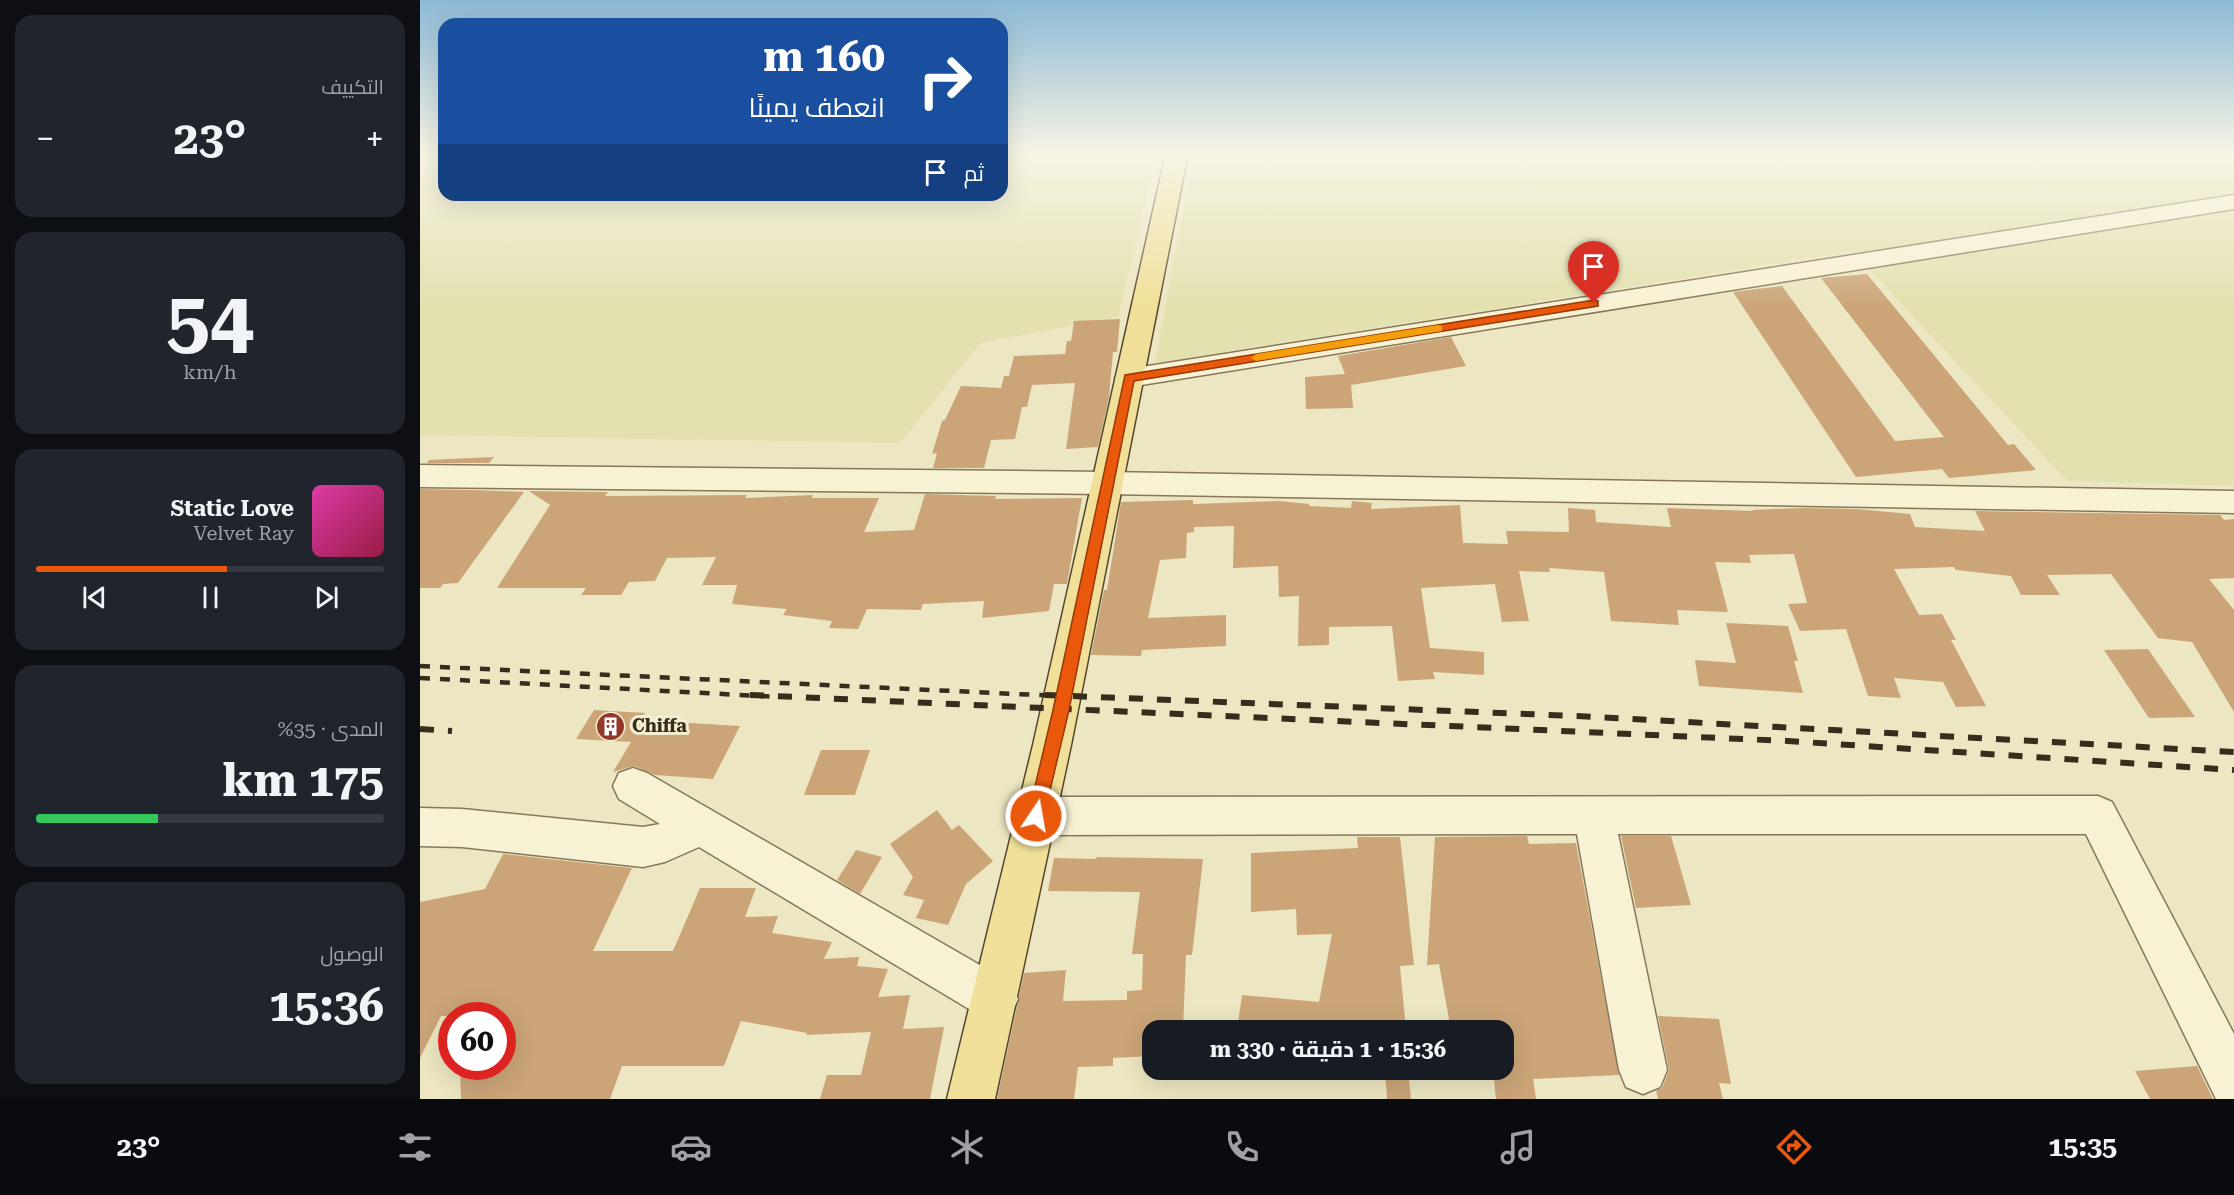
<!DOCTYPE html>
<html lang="ar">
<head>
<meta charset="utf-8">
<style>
  body { margin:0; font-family:"Roboto Serif",Cairo,serif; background:#20242c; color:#f1f3f6; direction:rtl; height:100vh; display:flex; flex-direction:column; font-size:22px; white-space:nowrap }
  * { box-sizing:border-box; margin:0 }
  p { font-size:20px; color:#9ea1a6 }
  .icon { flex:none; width:33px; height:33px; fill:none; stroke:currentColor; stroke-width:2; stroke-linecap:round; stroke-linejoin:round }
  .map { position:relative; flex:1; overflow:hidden; direction:ltr }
  .drawer { display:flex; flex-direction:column; gap:15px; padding:15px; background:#0d0f14; width:420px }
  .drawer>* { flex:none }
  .guide { position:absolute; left:18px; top:18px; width:570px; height:183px; border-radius:18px; box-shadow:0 6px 24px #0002; direction:rtl; background:#1a4fa0; color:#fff; overflow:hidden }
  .speed { position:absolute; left:18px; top:1002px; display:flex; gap:12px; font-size:30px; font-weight:700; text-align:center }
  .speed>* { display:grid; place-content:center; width:78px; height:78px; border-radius:50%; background:#171b24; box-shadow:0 6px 24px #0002; line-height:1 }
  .speed .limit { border:9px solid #d22; background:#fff; color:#111 }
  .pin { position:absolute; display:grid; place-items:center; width:51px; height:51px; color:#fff; margin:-62px -26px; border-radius:50% 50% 50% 0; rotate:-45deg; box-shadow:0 0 6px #0007 }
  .pin .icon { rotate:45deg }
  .me { position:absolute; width:66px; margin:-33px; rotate:12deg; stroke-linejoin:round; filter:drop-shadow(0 0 4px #0008) }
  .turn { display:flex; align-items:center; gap:21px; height:126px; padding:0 24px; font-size:27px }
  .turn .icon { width:78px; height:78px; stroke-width:2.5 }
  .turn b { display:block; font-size:42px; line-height:51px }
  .then { display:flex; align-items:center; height:57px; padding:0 24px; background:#0003; gap:12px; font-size:22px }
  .big { font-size:45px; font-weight:700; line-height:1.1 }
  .drawer .widget { flex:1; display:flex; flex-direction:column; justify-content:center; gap:9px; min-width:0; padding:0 21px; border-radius:18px; background:#20242c }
  .drawer .dial { align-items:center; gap:0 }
  .dial b { font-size:78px; line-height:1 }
  .song { display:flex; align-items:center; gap:18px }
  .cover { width:72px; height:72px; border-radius:9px; background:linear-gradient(135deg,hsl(320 70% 55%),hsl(340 70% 35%)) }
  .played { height:6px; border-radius:3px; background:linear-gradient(90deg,#ea580c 55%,#363941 55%) }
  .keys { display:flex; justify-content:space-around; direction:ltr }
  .heat { display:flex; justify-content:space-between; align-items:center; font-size:33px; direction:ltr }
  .charge { height:9px; border-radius:4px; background:linear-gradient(90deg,#34c759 35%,#363941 0) }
  .trip { position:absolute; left:722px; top:1020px; width:372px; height:60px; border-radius:18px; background:#171b24; box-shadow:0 6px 24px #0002; font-weight:700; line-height:60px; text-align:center; direction:rtl }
  .tab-bar { display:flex; height:96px; justify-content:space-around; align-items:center; background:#090b0e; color:#9ea1a6 }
  .tab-bar .icon { width:42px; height:42px }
  .tab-bar .current { color:#ea580c }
  .tab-bar b { font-size:27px; color:#f1f3f6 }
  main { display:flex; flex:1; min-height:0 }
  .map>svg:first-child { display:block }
</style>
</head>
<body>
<main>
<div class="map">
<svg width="1814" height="1099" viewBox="0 0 1814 1099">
  <rect width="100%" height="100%" fill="#ede6c2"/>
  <g fill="#e3e1af">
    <path d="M0 153H24V195H582V153H737L698 317 560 343 480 443 0 435Z"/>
    <path d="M774 153H1814V486L1647 481 1432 251 735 363Z"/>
  </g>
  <g fill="#cba578">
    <path d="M1447 274 1588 445 1594 444 1616 470 1529 478 1522 469 1436 477 1313 292 1362 286 1475 441 1524 437 1401 278Z"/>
    <path d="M700 319 697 352H693L689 397 678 447 646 449 655 383 612 385 607 407H602L595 439 571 440 564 468H513L517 453 512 454 522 421 525 420 541 386 581 388 584 376H589L594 356 645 354 647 341H651L654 321Z"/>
    <path d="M1031 337 1046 366 931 385 933 408 886 409 885 377 925 374 918 356Z"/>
    <path d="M74 457 69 463H7L9 460Z"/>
    <path d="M0 489 55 490 104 492 38 583 23 584 20 588H0Z"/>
    <path d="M109 491 188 492 185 496 327 495 325 498 393 495 392 498H459L444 532 494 530 505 494 576 496 575 499 662 498 647 584H634L629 611 562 618 564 601 503 604 501 610 447 609 438 629 409 628 412 621 363 615 367 609 312 604 317 585H282L296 557 247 558 235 581 209 582 201 595H161L166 588H77L130 505Z"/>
    <path d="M773 500V504L859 501 889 504V506L931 508 932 501 952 503 951 509 1040 505 1043 543 1088 544 1086 531 1149 532 1148 508 1175 510 1176 522 1251 527 1247 508 1333 511 1332 510 1381 508 1437 509 1490 514 1495 527 1565 531 1555 511 1800 515 1804 520 1814 519V578L1789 579 1814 610V712L1772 642 1738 638 1691 574 1627 575 1640 595H1601L1591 576 1536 570 1534 567 1474 569 1499 615 1522 614 1536 640H1531L1566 706 1536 707 1523 682 1474 678 1481 698 1448 696 1426 629 1380 631 1368 604 1387 603 1374 554 1329 555 1331 563 1295 562 1308 612 1257 610 1259 625 1191 621 1184 572 1129 568 1130 572 1099 571 1109 621 1082 622 1075 584 1001 588 1010 648 1064 652V675L1013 672 1015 679 978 681 972 626 909 627V645L878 646 879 596 859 597 858 566 813 568 814 526 774 527V532L767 533 766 558 740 560 728 618 806 615V646L722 650 721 656 671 655 684 590H687L701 502Z"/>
    <path d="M1306 623 1368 626 1378 661H1374L1383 693 1279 686 1275 660 1316 663Z"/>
    <path d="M1728 649 1775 717 1729 718 1684 650Z"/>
    <path d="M174 710 225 713 221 720 320 726 293 779 235 775 214 766 193 772 211 742 156 739Z"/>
    <path d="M401 750H450L435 795H384Z"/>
    <path d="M517 810 532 830 539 825 573 861 546 884 528 925 496 918 504 900 483 895 493 877 470 844Z"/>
    <path d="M1107 836 1109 844 1156 843 1199 1075 1113 1079 1116 1099H1076L1073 1070H1083V1030H1031L1019 964 1007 965 1015 837Z"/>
    <path d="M1201 836H1251L1271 905 1216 908Z"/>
    <path d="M937 837H980L994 965 980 966 986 1030H939V1026L877 1027V1030H817L822 995 899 1002 912 934 877 935 876 909 831 912V853L938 848Z"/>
    <path d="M436 850 462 857 440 894 417 880Z"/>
    <path d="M83 854 212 868 173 951H253L280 888H336L325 917 358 916 352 933 412 942 404 959 439 957 437 966 468 969 458 997 490 995 483 1029 524 1027 510 1099H400L407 1075H441L451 1032 386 1035 387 1033 321 1021 304 1066H202L190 1099H41L40 1066H82V1016H21L0 1058V902L65 889Z"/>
    <path d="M677 857 783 859 772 955H766L763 1030H732V1056L693 1058V1066L658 1067 654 1099H577L604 973 646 970 643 1001 707 1000V991L722 990 723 954H712L720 892 628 891 634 858 676 859Z"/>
    <path d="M1238 1016 1299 1019 1311 1084 1299 1083 1303 1099H1238L1236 1091 1242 1088 1249 1070Z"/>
    <path d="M1777 1066 1793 1099H1730L1715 1071Z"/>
    <path d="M965 1070H988L991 1099H967Z"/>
  </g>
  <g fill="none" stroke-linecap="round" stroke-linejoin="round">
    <defs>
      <g id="minor">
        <path d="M1814 195V209L709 387 699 384 695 378 699 372 709 369Z"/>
        <path d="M0 465 686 472 1814 491V513L686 494 0 487Z"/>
        <path d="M213 768 227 773 591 983 598 999 591 1015 575 1022 559 1015 279 847 245 862 223 867 42 847 0 846V808L42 809 223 827 240 824 199 799 193 786 199 773Z"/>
        <path d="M1678 796 1692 802 1814 1034V1099H1796L1666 834H1198L1247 1070 1240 1087 1223 1094 1206 1087 1199 1070 1157 834 616 835 602 829 596 816 602 803 616 797Z"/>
      </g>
      <path id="major" d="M746 153H768L651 745 575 1099H527L613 745Z"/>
    </defs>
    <use href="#minor" stroke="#867759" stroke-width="3"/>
    <use href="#major" stroke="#54452e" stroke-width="3"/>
    <use href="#minor" fill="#f8f2d5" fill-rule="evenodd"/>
    <use href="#major" fill="#f0e09a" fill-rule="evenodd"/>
    <g stroke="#362d1d" stroke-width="4.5" stroke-dasharray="10 10" stroke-linecap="butt">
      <path d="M0 666 660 697"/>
      <path d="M0 678 359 697"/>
    </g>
    <g stroke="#362d1d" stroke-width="6" stroke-dasharray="14 14" stroke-linecap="butt">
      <path d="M330 695 1368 741 1814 770"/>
      <path d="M625 695 1157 716 1814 752"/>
      <path d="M0 729 32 731"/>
    </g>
  </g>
  <linearGradient id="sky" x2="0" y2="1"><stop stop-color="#8db9d6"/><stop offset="0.5" stop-color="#f7f4e4"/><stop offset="1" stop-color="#f7f4e4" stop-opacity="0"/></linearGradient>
  <rect width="1814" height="307" fill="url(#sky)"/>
  <path fill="#ea580c" stroke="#983908" stroke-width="1.5" d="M1174 300 1178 301V306L714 381 649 710 624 816 622 821 616 824 610 821 608 816 633 710 705 375Z"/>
  <path fill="#f59e0b" d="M1018 325 1022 326V331L836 361 831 358 836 354Z"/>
  <defs>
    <symbol id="building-disc" viewBox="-11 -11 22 22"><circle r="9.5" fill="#94382a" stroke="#f5efd1"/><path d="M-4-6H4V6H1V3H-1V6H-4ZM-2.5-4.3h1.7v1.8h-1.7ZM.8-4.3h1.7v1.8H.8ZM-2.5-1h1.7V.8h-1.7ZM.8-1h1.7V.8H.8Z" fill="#fff"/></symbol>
  </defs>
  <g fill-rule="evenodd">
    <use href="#building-disc" x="174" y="710" width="33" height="33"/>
  </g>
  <g text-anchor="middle" stroke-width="6" stroke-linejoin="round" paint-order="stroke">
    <g font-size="18" font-weight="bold" fill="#362d1d" stroke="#f5efd1" text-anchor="start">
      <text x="212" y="732">Chiffa</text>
    </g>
  </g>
</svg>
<div class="speed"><div class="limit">60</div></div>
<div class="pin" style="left:1174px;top:303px;background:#d93025"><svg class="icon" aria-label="arrive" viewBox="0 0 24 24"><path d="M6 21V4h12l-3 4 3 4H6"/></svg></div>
<svg class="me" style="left:616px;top:816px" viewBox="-20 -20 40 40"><circle r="17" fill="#ea580c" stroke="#fff" stroke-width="3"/><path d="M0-11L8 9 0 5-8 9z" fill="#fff"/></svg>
<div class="trip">15:36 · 1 دقيقة · 330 m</div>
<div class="guide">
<div class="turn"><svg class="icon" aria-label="right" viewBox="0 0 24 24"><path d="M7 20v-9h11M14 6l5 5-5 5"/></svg><div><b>160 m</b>انعطف يمينًا</div></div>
<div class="then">ثم<svg class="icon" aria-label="arrive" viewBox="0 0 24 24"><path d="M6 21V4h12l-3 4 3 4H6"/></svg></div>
</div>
</div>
<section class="drawer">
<div class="widget"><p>التكييف</p>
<div class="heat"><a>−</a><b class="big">23°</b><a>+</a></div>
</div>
<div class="widget dial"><b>54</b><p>km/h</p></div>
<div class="widget">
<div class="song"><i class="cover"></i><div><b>Static Love</b><p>Velvet Ray</p></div></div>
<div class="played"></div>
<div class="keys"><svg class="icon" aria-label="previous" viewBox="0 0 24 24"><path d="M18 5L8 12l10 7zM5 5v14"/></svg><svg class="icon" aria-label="pause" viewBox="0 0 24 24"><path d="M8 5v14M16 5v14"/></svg><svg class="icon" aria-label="next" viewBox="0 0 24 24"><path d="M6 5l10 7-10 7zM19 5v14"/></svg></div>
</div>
<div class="widget"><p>المدى · 35%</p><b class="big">175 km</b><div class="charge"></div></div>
<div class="widget"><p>الوصول</p><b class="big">15:36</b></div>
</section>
</main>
<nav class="tab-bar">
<b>15:35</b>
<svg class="icon current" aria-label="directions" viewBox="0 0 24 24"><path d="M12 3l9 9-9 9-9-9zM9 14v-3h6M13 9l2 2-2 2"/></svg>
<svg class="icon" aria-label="music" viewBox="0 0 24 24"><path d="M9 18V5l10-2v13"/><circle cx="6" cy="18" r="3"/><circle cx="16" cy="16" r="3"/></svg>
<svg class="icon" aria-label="phone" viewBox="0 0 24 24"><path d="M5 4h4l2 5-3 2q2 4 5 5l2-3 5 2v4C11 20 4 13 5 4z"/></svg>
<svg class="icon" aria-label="climate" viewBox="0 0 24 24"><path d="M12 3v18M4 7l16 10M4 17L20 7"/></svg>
<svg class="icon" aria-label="car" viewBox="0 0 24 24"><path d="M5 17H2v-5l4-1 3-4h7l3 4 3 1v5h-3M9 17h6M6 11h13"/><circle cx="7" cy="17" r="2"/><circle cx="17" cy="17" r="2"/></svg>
<svg class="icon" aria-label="filters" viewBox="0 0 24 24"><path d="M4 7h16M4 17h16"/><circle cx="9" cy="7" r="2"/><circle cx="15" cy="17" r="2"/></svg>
<b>23°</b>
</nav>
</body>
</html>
